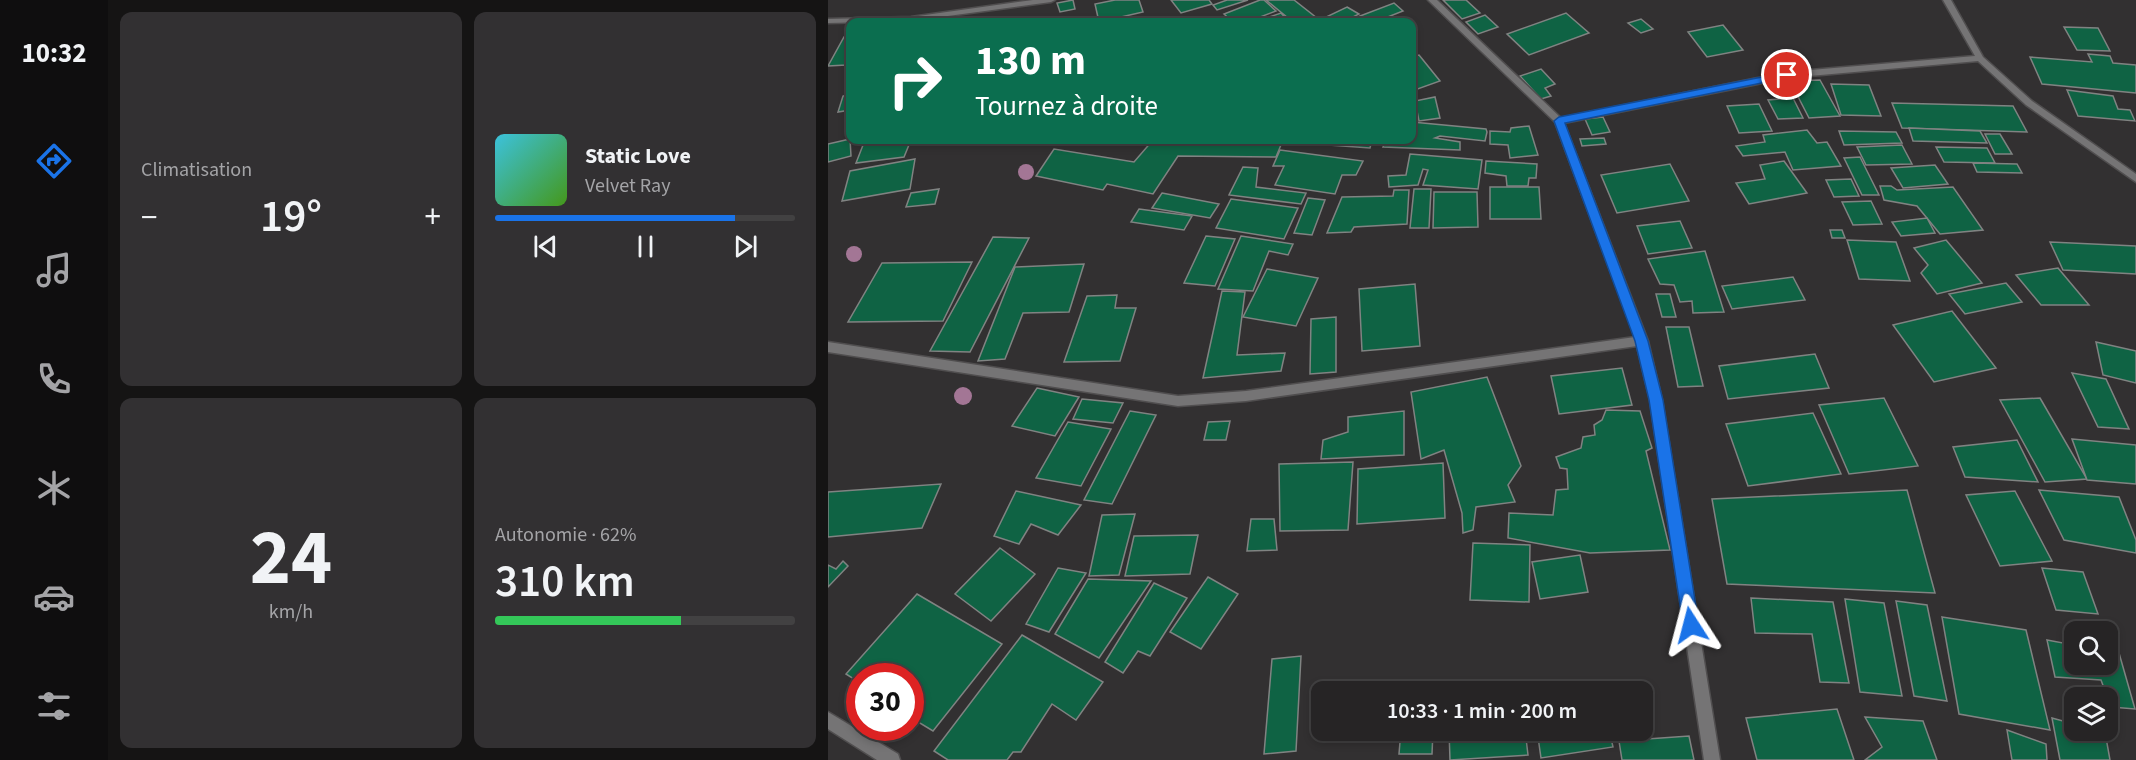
<!DOCTYPE html>
<html lang="fr">
<head>
<meta charset="utf-8">
<style>
  body { margin:0; font-family:"Source Sans 3",sans-serif; background:#323032; color:#f1f3f6; height:100vh; display:flex; flex-direction:column; font-size:22px; white-space:nowrap }
  * { box-sizing:border-box; margin:0 }
  p { font-size:20px; color:#a4a4a7 }
  .icon { flex:none; width:33px; height:33px; fill:none; stroke:currentColor; stroke-width:2; stroke-linecap:round; stroke-linejoin:round }
  .map { position:relative; flex:1; overflow:hidden }
  .details { display:flex; flex-direction:column; gap:12px; padding:12px; background:#151414; width:720px }
  .details>* { flex:none }
  .top-card { position:absolute; left:18px; top:18px; width:570px; height:126px; border-radius:12px; box-shadow:0 3px 9px #0003,0 0 0 2px #424142; background:#0b6e4f; color:#fff; overflow:hidden }
  .controls { position:absolute; left:1236px; top:621px; display:grid; gap:12px }
  .controls a { display:grid; place-items:center; width:54px; height:54px; border-radius:12px; background:#262425; box-shadow:0 3px 9px #0003,0 0 0 2px #424142; font-size:30px }
  .speed { position:absolute; left:18px; top:663px; display:flex; gap:12px; font-size:30px; font-weight:700; text-align:center }
  .speed>* { display:grid; place-content:center; width:78px; height:78px; border-radius:50%; background:#262425; box-shadow:0 3px 9px #0003,0 0 0 2px #424142; line-height:1 }
  .speed .limit { border:9px solid #d22; background:#fff; color:#111 }
  .pin { position:absolute; display:grid; place-items:center; width:51px; height:51px; color:#fff; margin:-26px; border:3px solid #fff; border-radius:50%; box-shadow:0 2px 6px #0007 }
  .me { position:absolute; width:66px; margin:-33px; rotate:351deg; stroke-linejoin:round; filter:drop-shadow(0 0 4px #0008) }
  .turn { display:flex; align-items:center; gap:21px; height:126px; padding:0 30px; font-size:27px }
  .turn .icon { width:78px; height:78px; stroke-width:2.5 }
  .turn b { display:block; font-size:42px; line-height:51px }
  .big { font-size:45px; font-weight:600; line-height:1.1 }
  .details .card { flex:1; display:flex; flex-direction:column; justify-content:center; gap:9px; min-width:0; padding:0 21px; border-radius:12px; background:#323032 }
  .details .dial { align-items:center; gap:0 }
  .dial b { font-size:78px; line-height:1 }
  .song { display:flex; align-items:center; gap:18px }
  .cover { width:72px; height:72px; border-radius:9px; background:linear-gradient(135deg,hsl(190 70% 55%),hsl(100 70% 35%)) }
  .played { height:6px; border-radius:3px; background:linear-gradient(90deg,#1a73e8 80%,#424142 80%) }
  .keys { display:flex; justify-content:space-around; direction:ltr }
  .heat { display:flex; justify-content:space-between; align-items:center; font-size:33px; direction:ltr }
  .charge { height:9px; border-radius:4px; background:linear-gradient(90deg,#34c759 62%,#424142 0) }
  .details .tiles { flex:1; display:grid; gap:12px; grid-template-columns:repeat(2,1fr) }
  .trip { position:absolute; left:483px; top:681px; width:342px; height:60px; border-radius:12px; background:#262425; box-shadow:0 3px 9px #0003,0 0 0 2px #424142; font-weight:600; line-height:60px; text-align:center }
  main { display:flex; flex:1; min-height:0 }
  .dock { display:flex; flex-direction:column; width:108px; justify-content:space-around; align-items:center; background:#0f0e0f; color:#a4a4a7 }
  .dock .icon { width:42px; height:42px }
  .dock .on { color:#1a73e8 }
  .dock b { font-size:27px; color:#f1f3f6 }
  .map>svg:first-child { display:block }
</style>
</head>
<body>
<main>
<nav class="dock">
<b>10:32</b>
<svg class="icon on" aria-label="directions" viewBox="0 0 24 24"><path d="M12 3l9 9-9 9-9-9zM9 14v-3h6M13 9l2 2-2 2"/></svg>
<svg class="icon" aria-label="music" viewBox="0 0 24 24"><path d="M9 18V5l10-2v13"/><circle cx="6" cy="18" r="3"/><circle cx="16" cy="16" r="3"/></svg>
<svg class="icon" aria-label="phone" viewBox="0 0 24 24"><path d="M5 4h4l2 5-3 2q2 4 5 5l2-3 5 2v4C11 20 4 13 5 4z"/></svg>
<svg class="icon" aria-label="climate" viewBox="0 0 24 24"><path d="M12 3v18M4 7l16 10M4 17L20 7"/></svg>
<svg class="icon" aria-label="car" viewBox="0 0 24 24"><path d="M5 17H2v-5l4-1 3-4h7l3 4 3 1v5h-3M9 17h6M6 11h13"/><circle cx="7" cy="17" r="2"/><circle cx="17" cy="17" r="2"/></svg>
<svg class="icon" aria-label="filters" viewBox="0 0 24 24"><path d="M4 7h16M4 17h16"/><circle cx="9" cy="7" r="2"/><circle cx="15" cy="17" r="2"/></svg>
</nav>
<section class="details">
<div class="tiles">
<div class="card"><p>Climatisation</p>
<div class="heat"><a>−</a><b class="big">19°</b><a>+</a></div>
</div>
<div class="card">
<div class="song"><i class="cover"></i><div><b>Static Love</b><p>Velvet Ray</p></div></div>
<div class="played"></div>
<div class="keys"><svg class="icon" aria-label="previous" viewBox="0 0 24 24"><path d="M18 5L8 12l10 7zM5 5v14"/></svg><svg class="icon" aria-label="pause" viewBox="0 0 24 24"><path d="M8 5v14M16 5v14"/></svg><svg class="icon" aria-label="next" viewBox="0 0 24 24"><path d="M6 5l10 7-10 7zM19 5v14"/></svg></div>
</div>
<div class="card dial"><b>24</b><p>km/h</p></div>
<div class="card"><p>Autonomie · 62%</p><b class="big">310 km</b><div class="charge"></div></div>
</div>
</section>
<div class="map">
<svg width="1308" height="760" viewBox="0 0 1308 760">
  <rect width="100%" height="100%" fill="#323031"/>
  <g fill="#0f6344" stroke="#808382" stroke-width="1.5">
    <path d="M245 0 247 9 232 12 229 3Z"/>
    <path d="M287 0H311L315 12 271 22 267 4Z"/>
    <path d="M343 0H381L384 4 353 13Z"/>
    <path d="M399 0H420L389 10 385 5Z"/>
    <path d="M432 0H436L448 11 419 22H405L396 14Z"/>
    <path d="M438 0H466L494 22H465Z"/>
    <path d="M615 0H638L652 13 634 19Z"/>
    <path d="M566 3 575 11 547 22H540L532 16Z"/>
    <path d="M519 7 531 14 515 22H503L496 18Z"/>
    <path d="M453 13 461 22H427Z"/>
    <path d="M738 13 761 33 701 55 679 34Z"/>
    <path d="M657 15 670 27 650 34 638 22Z"/>
    <path d="M813 19 825 29 813 33 800 23Z"/>
    <path d="M895 25 915 50 879 57 860 32Z"/>
    <path d="M1236 27 1270 28 1282 51 1249 50Z"/>
    <path d="M22 36V57L18 65 0 66 16 37Z"/>
    <path d="M1260 54 1282 56 1285 63 1308 65V93L1214 84 1202 57 1264 62Z"/>
    <path d="M591 55 612 81 584 91V57Z"/>
    <path d="M713 69 727 84 717 88 723 96 713 99 692 76Z"/>
    <path d="M992 80 1012 116 981 118 962 81Z"/>
    <path d="M1003 84 1041 85 1053 116 1013 115Z"/>
    <path d="M1239 90 1285 96 1290 109 1302 110 1307 121 1250 116Z"/>
    <path d="M22 94V110L10 112 15 96Z"/>
    <path d="M607 97 612 118 591 121 587 101Z"/>
    <path d="M965 98 975 118 950 119 940 100Z"/>
    <path d="M1064 103 1185 106 1199 132 1074 128Z"/>
    <path d="M931 104 944 131 911 133 899 106Z"/>
    <path d="M775 117 782 132 764 135 757 119Z"/>
    <path d="M584 122 658 129 659 132 657 141 612 136 607 138 632 142V150L555 147 558 140H584Z"/>
    <path d="M701 126 710 155 682 158 680 145 662 144V131L682 132 683 128Z"/>
    <path d="M1081 128 1152 131 1159 143 1085 141Z"/>
    <path d="M979 130 989 143 999 142 1013 166 965 170 957 152 915 156 908 146 937 142 935 135Z"/>
    <path d="M1011 131 1068 132 1074 143 1016 145Z"/>
    <path d="M1157 134H1172L1184 154H1167Z"/>
    <path d="M776 138 778 144 754 146 752 139Z"/>
    <path d="M22 139 23 156 0 162V144Z"/>
    <path d="M37 140H83L76 157 28 163Z"/>
    <path d="M325 140H455L448 157 350 156 325 194 279 184 275 190 208 176 226 149 306 162Z"/>
    <path d="M460 140H544L542 148 459 142Z"/>
    <path d="M1074 145 1084 164 1038 165 1029 147Z"/>
    <path d="M1108 147 1159 148 1167 163 1116 162Z"/>
    <path d="M452 150 535 161 528 175H514L507 194 447 185 456 166H445Z"/>
    <path d="M582 154 654 160 650 189 595 185 600 170 595 169 590 185 561 187 560 176 578 175Z"/>
    <path d="M1032 157 1051 195H1034L1016 158Z"/>
    <path d="M87 159 82 189 14 201 22 171Z"/>
    <path d="M658 161 709 164 708 178H701L700 186H679L678 176 657 173Z"/>
    <path d="M956 161 979 193 921 204 908 183 937 179 932 165Z"/>
    <path d="M1145 163 1189 164 1194 173 1149 172Z"/>
    <path d="M842 164 861 201 789 213 773 175Z"/>
    <path d="M1107 165 1120 184 1075 188 1063 168Z"/>
    <path d="M415 167 430 168 428 187 478 193 473 204 401 195Z"/>
    <path d="M1023 179 1031 196 1006 197 998 180Z"/>
    <path d="M1052 186H1063L1069 190 1125 187 1155 230 1112 234 1089 206 1056 200Z"/>
    <path d="M662 187H711L713 219H662Z"/>
    <path d="M111 189 107 204 78 207 83 193Z"/>
    <path d="M586 189H603L601 228H582Z"/>
    <path d="M566 190H581L579 224 526 227 523 232 499 233 514 197 565 196Z"/>
    <path d="M606 192H649L650 227 605 228Z"/>
    <path d="M334 193 391 204 382 218 324 208Z"/>
    <path d="M480 198 497 200 484 235 466 233Z"/>
    <path d="M403 199 470 208 456 239 388 228Z"/>
    <path d="M1043 201 1054 224 1025 225 1014 202Z"/>
    <path d="M311 209 364 216 356 230 303 222Z"/>
    <path d="M1099 218 1107 233 1073 236 1064 222Z"/>
    <path d="M852 221 864 248 820 254 809 226Z"/>
    <path d="M1002 230H1014L1017 238H1004Z"/>
    <path d="M378 236 407 239 387 286 356 283Z"/>
    <path d="M413 236 465 244 460 255 441 251 425 291 390 289Z"/>
    <path d="M165 237 201 238 142 352 102 351Z"/>
    <path d="M1019 240 1068 242 1082 281 1031 279Z"/>
    <path d="M1118 240 1154 283 1109 294 1093 273 1100 265 1086 248Z"/>
    <path d="M1222 242 1308 246V274L1235 270Z"/>
    <path d="M877 251 896 312 865 313 864 301 852 302 846 285 832 284 820 259Z"/>
    <path d="M144 262 115 321 20 322 54 263Z"/>
    <path d="M256 264 241 312 195 313 177 359 150 361 187 267Z"/>
    <path d="M1230 268 1261 305H1213L1188 275Z"/>
    <path d="M439 269 490 278 468 326 415 317Z"/>
    <path d="M965 277 977 300 904 309 894 286Z"/>
    <path d="M1178 283 1194 302 1137 314 1121 294Z"/>
    <path d="M587 284 592 346 534 351 531 289Z"/>
    <path d="M394 291 417 292 409 355 457 353 453 371 375 378Z"/>
    <path d="M828 294H842L848 317H834Z"/>
    <path d="M289 295 287 308H308L292 361 236 362 259 296Z"/>
    <path d="M1124 311 1168 368 1106 382 1065 325Z"/>
    <path d="M508 317V372L482 374 483 319Z"/>
    <path d="M838 327H861L875 386 850 387Z"/>
    <path d="M1268 342 1308 351V383L1275 375Z"/>
    <path d="M987 354 1001 388 900 399 891 366Z"/>
    <path d="M794 368 804 405 731 414 723 376Z"/>
    <path d="M1244 373 1278 379 1301 429 1270 427Z"/>
    <path d="M659 377 693 466 680 485 687 502 648 507 645 530 635 533 634 513 616 450 593 459 583 392Z"/>
    <path d="M209 388 251 397 227 436 184 426Z"/>
    <path d="M1056 398 1090 466 1021 474 991 405Z"/>
    <path d="M1212 398 1259 479 1217 482 1172 400Z"/>
    <path d="M254 399 295 403 285 423 245 419Z"/>
    <path d="M778 410 812 411 824 448 818 451 842 550 762 553 680 538 681 513 725 515 728 490 740 489 739 469 732 468 728 457 753 448 755 437 767 435 766 425 774 420Z"/>
    <path d="M302 411 328 415 284 504 256 500Z"/>
    <path d="M576 411V455L493 459 495 440 520 432V417Z"/>
    <path d="M985 413 1013 474 920 486 898 424Z"/>
    <path d="M402 421 398 440H376L380 422Z"/>
    <path d="M240 422 283 429 253 486 208 478Z"/>
    <path d="M1244 439 1308 445V484L1259 480Z"/>
    <path d="M1189 440 1210 482 1137 477 1125 447Z"/>
    <path d="M525 462 520 530 452 531 451 464Z"/>
    <path d="M615 463 617 518 529 524 530 469Z"/>
    <path d="M113 484 94 528 0 537V492Z"/>
    <path d="M1079 490 1107 593 899 584 884 499Z"/>
    <path d="M1211 490 1291 497 1308 540V553L1236 540Z"/>
    <path d="M188 491 253 505 230 535 203 524 191 544 166 536Z"/>
    <path d="M1187 491 1224 561 1172 566 1138 495Z"/>
    <path d="M307 514 291 575 261 576 274 515Z"/>
    <path d="M423 519H446L449 550 419 551Z"/>
    <path d="M370 535 362 574 297 576 306 536Z"/>
    <path d="M645 543 702 545 701 602 642 600Z"/>
    <path d="M172 548 207 574 163 621 127 594Z"/>
    <path d="M752 555 760 592 712 599 704 562Z"/>
    <path d="M15 561 20 566 0 587V565L8 569Z"/>
    <path d="M230 568 258 573 221 632 198 624Z"/>
    <path d="M1214 568 1255 572 1270 614 1228 610Z"/>
    <path d="M380 577 410 594 373 649 342 632Z"/>
    <path d="M260 579 323 581 271 658 227 634Z"/>
    <path d="M326 583 359 598 322 656 310 651 295 673 277 662Z"/>
    <path d="M89 594 174 644 105 731 82 717V676H32V683L18 674Z"/>
    <path d="M923 598 1005 602 1021 683 992 682 984 634 927 633Z"/>
    <path d="M1017 599 1056 603 1074 696 1032 692Z"/>
    <path d="M1068 601 1099 605 1119 701 1086 696Z"/>
    <path d="M1114 617 1198 630 1222 730 1131 714Z"/>
    <path d="M194 635 275 682 248 720 224 704 193 752H185L179 760H120L106 751Z"/>
    <path d="M1219 640 1246 645V664H1280V651L1291 653 1307 709 1283 707 1273 680 1227 677Z"/>
    <path d="M473 656 468 751 436 754 444 659Z"/>
    <path d="M558 682V692H494V715L482 716 483 689Z"/>
    <path d="M772 683 774 692H711Z"/>
    <path d="M1009 709 1026 760H929L918 718Z"/>
    <path d="M1037 717 1095 721 1109 760H1037L1054 747Z"/>
    <path d="M1224 718 1246 724V730L1277 732 1282 760H1232Z"/>
    <path d="M573 730H605L604 754H571Z"/>
    <path d="M621 730H697L700 755 622 760Z"/>
    <path d="M709 730H781L785 747 713 758Z"/>
    <path d="M1179 730 1218 744 1219 760H1184Z"/>
    <path d="M861 736 866 760H794L791 741Z"/>
  </g>
  <g fill="none" stroke-linecap="round" stroke-linejoin="round">
    <defs>
      <g id="street">
        <path d="M205 0H227L223 2 83 21 0 23V19L83 17Z"/>
        <path d="M600 0H609L733 118 959 72 1147 56 1115 0H1123L1155 57 1204 101 1308 174V182L1198 105 1150 61 959 78 736 123 820 341 834 400 892 760H876L822 400 809 346 418 401 350 406 0 352V342L350 396 418 391 807 337 727 122Z"/>
        <path d="M0 712 70 754 72 760H49L0 729Z"/>
      </g>
    </defs>
    <use href="#street" stroke="#504e4f" stroke-width="3"/>
    <use href="#street" fill="#757475" fill-rule="evenodd"/>
  </g>
  <g fill="#a37695">
    <circle cx="198" cy="172" r="8"/>
    <circle cx="26" cy="254" r="8"/>
    <circle cx="135" cy="396" r="9"/>
  </g>
  <path fill="#1a73e8" stroke="#114b97" stroke-width="1.5" d="M959 72 963 73V77L737 123 820 341 835 400 871 625 869 631 863 633 857 631 855 625 821 400 807 341 726 121 731 117Z"/>
</svg>
<div class="controls">
<a><svg class="icon" aria-label="search" viewBox="0 0 24 24"><circle cx="10" cy="10" r="6"/><path d="M15 15l6 6"/></svg></a>
<a><svg class="icon" aria-label="layers" viewBox="0 0 24 24"><path d="M12 4l9 5-9 5-9-5zM3 14l9 5 9-5"/></svg></a>
</div>
<div class="speed"><div class="limit">30</div></div>
<div class="pin" style="left:959px;top:75px;background:#d93025"><svg class="icon" aria-label="arrive" viewBox="0 0 24 24"><path d="M6 21V4h12l-3 4 3 4H6"/></svg></div>
<svg class="me" style="left:863px;top:625px" viewBox="-20 -20 40 40"><path d="M0-17L14 15 0 8-14 15z" fill="#1a73e8" stroke="#fff" stroke-width="4"/></svg>
<div class="trip">10:33 · 1 min · 200 m</div>
<div class="top-card">
<div class="turn"><svg class="icon" aria-label="right" viewBox="0 0 24 24"><path d="M7 20v-9h11M14 6l5 5-5 5"/></svg><div><b>130 m</b>Tournez à droite</div></div>
</div>
</div>
</main>
</body>
</html>
